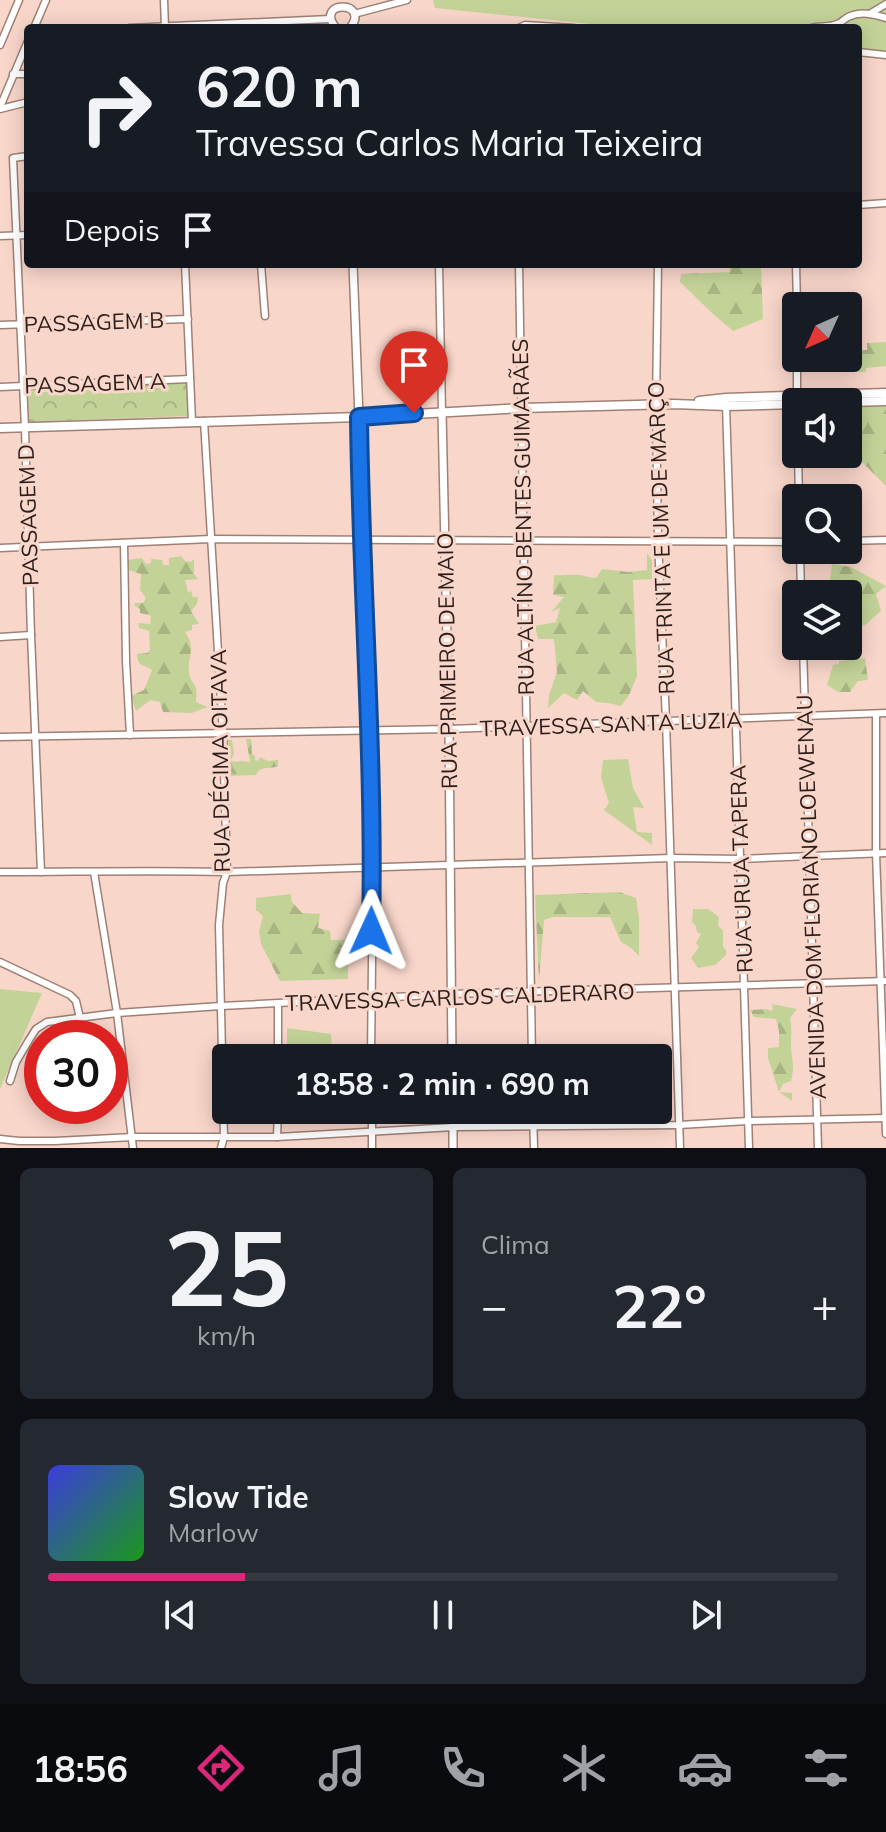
<!DOCTYPE html>
<html lang="pt">
<head>
<meta charset="utf-8">
<style>
  body { margin:0; font-family:Mulish,sans-serif; background:#242831; color:#f1f3f6; height:100vh; display:flex; flex-direction:column; font-size:30px; white-space:nowrap }
  * { box-sizing:border-box; margin:0 }
  p { font-size:26px; color:#9ea1a6 }
  .icon { flex:none; width:44px; height:44px; fill:none; stroke:currentColor; stroke-width:2; stroke-linecap:round; stroke-linejoin:round }
  .map { position:relative; height:1148px; overflow:hidden }
  .details { display:flex; flex-direction:column; gap:20px; padding:20px; background:#0d0f14; flex:1 }
  .details>* { flex:none }
  .top-card { position:absolute; left:24px; top:24px; width:838px; height:244px; border-radius:8px; box-shadow:0 4px 20px #0003; background:#171b24; color:#f1f3f6; overflow:hidden }
  .needle { width:52px; rotate:225deg }
  .buttons { position:absolute; left:782px; top:292px; display:grid; gap:16px }
  .buttons a { display:grid; place-items:center; width:80px; height:80px; border-radius:8px; background:#171b24; box-shadow:0 4px 20px #0003; font-size:40px }
  .speed { position:absolute; left:24px; top:1020px; display:flex; gap:16px; font-size:40px; font-weight:700; text-align:center }
  .speed>* { display:grid; place-content:center; width:104px; height:104px; border-radius:50%; background:#171b24; box-shadow:0 4px 20px #0003; line-height:1 }
  .speed .limit { border:12px solid #d22; background:#fff; color:#111 }
  .pin { position:absolute; display:grid; place-items:center; width:68px; height:68px; color:#fff; margin:-82px -34px; border-radius:50% 50% 50% 0; rotate:-45deg; box-shadow:0 0 8px #0007 }
  .pin .icon { rotate:45deg }
  .me { position:absolute; width:88px; margin:-44px; rotate:1deg; stroke-linejoin:round; filter:drop-shadow(0 0 6px #0008) }
  .turn { display:flex; align-items:center; gap:28px; height:168px; padding:0 40px; font-size:36px }
  .turn .icon { width:104px; height:104px; stroke-width:2.5 }
  .turn b { display:block; font-size:56px; line-height:68px }
  .then { display:flex; align-items:center; height:76px; padding:0 40px; background:#0003; gap:16px; font-size:30px }
  .big { font-size:60px; font-weight:700; line-height:1.1 }
  .details .widget { flex:1; display:flex; flex-direction:column; justify-content:center; gap:12px; min-width:0; padding:0 28px; border-radius:12px; background:#242831 }
  .details .dial { align-items:center; gap:0 }
  .dial b { font-size:104px; line-height:1 }
  .song { display:flex; align-items:center; gap:24px }
  .cover { width:96px; height:96px; border-radius:12px; background:linear-gradient(135deg,hsl(240 70% 55%),hsl(120 70% 35%)) }
  .played { height:8px; border-radius:4px; background:linear-gradient(90deg,#db2777 25%,#363941 25%) }
  .keys { display:flex; justify-content:space-around; direction:ltr }
  .heat { display:flex; justify-content:space-between; align-items:center; font-size:44px; direction:ltr }
  .details .tiles { flex:1; display:grid; gap:20px; grid-template-columns:1fr 1fr }
  .widget:last-child { grid-column:span 2 }
  .trip { position:absolute; left:212px; top:1044px; width:460px; height:80px; border-radius:8px; background:#171b24; box-shadow:0 4px 20px #0003; font-weight:700; line-height:80px; text-align:center }
  .tabs { display:flex; height:128px; justify-content:space-around; align-items:center; background:#090b0e; color:#9ea1a6 }
  .tabs .icon { width:56px; height:56px }
  .tabs .selected { color:#db2777 }
  .tabs b { font-size:36px; color:#f1f3f6 }
  .map>svg:first-child { display:block }
</style>
</head>
<body>
<div class="map">
<svg width="886" height="1148" viewBox="0 0 886 1148">
  <defs>
    <pattern id="forest-firs" width="22" height="20" patternUnits="userSpaceOnUse" patternTransform="scale(2)"><rect width="22" height="20" fill="#c3d398"/><path d="M5 1l3.5 6h-7zM16 11l3.5 6h-7z" fill="#a8b582"/></pattern>
    <pattern id="park-crowns" width="20" height="18" patternUnits="userSpaceOnUse" patternTransform="scale(2)"><rect width="20" height="18" fill="#c3d398"/><path d="M2 6a3 3 0 1 1 6 0M12 15a3 3 0 1 1 6 0" fill="none" stroke="#a8b582"/></pattern>
  </defs>
  <rect width="100%" height="100%" fill="#f9d6ca"/>
  <g fill="#c3d398">
    <path d="M433 0H886V53L858 51V28H631L435 8Z"/>
    <path d="M628 759 633 788 644 808 633 807 637 832 652 833V845L604 810 609 803 601 778 603 760Z"/>
    <path d="M693 909H708L719 917 718 926 723 930V947L726 950V955L715 965 698 968 691 958 699 947 696 943 701 934 697 932 696 926 692 922Z"/>
    <path d="M0 989 42 993 0 1089Z"/>
    <path d="M287 1028 331 1034 332 1058H287Z"/>
  </g>
  <g fill="url(#forest-firs)">
    <path d="M729 264H761L763 319 733 331 712 313 680 282 681 274 730 272Z"/>
    <path d="M886 342V366L866 368V372H856L857 354 861 353V350H867V343Z"/>
    <path d="M848 404 886 406V486L848 448Z"/>
    <path d="M647 553 652 560V579L633 580 637 676 629 695 621 706 608 703 596 702 583 691 577 700 564 693 548 708 549 695 557 672 554 639H538L535 626 556 622 560 608 551 612 564 597 553 595 554 575C562 576 571 574 578 575 585 575 589 578 596 578L602 569 629 572 647 570Z"/>
    <path d="M181 556 185 561 191 562 194 559V574L198 579 185 580 188 592 191 591 193 597H198L197 604 191 611 199 624 192 625V630L185 632C198 650 185 658 190 677 191 681 195 684 196 688 197 693 196 697 196 702L207 707 192 713 163 712 160 702 150 700 136 711 131 696 144 690 152 670C142 663 138 668 137 654L147 653 150 650 149 631 139 628 138 623 150 624 151 616 140 613V609L134 605 135 603H143L146 598 140 590 141 574 128 570V560L142 558 146 564 151 563V559L162 560 163 565H169V558Z"/>
    <path d="M832 564 851 567 886 586 876 594 881 611 865 625 848 630V594H833L829 587Z"/>
    <path d="M865 658 868 680 858 681 850 692H838L827 685 833 665 839 664V661Z"/>
    <path d="M246 739H251L252 754 255 756V760L258 761 260 757 268 761 278 760V766C268 770 261 765 256 775L230 776 227 740H232L234 754 231 760 233 762 241 761 250 762Z"/>
    <path d="M619 892 636 898 639 918V956L631 948 621 942 610 917H553L544 920 539 982 535 895Z"/>
    <path d="M291 894 292 902 302 913 320 914 318 928 330 931 331 940H347L348 946 340 948 342 961 348 963V979L280 981 261 944 259 931 263 916 256 910V898Z"/>
    <path d="M772 1004 797 1009 790 1018C792 1028 791 1036 791 1046 792 1063 795 1064 791 1081L783 1084 779 1092 792 1093V1101L779 1092 768 1058V1048L779 1047V1031L776 1019 754 1017 750 1010 766 1009 773 1011Z"/>
  </g>
  <path fill="url(#park-crowns)" d="M187 383 188 416 27 422 25 388Z"/>
  <g fill="none" stroke-linecap="round" stroke-linejoin="round">
    <defs>
      <g id="minor">
        <path d="M164 0 165 28"/>
        <path d="M871 13 886 4"/>
        <path d="M354 14 407 0"/>
        <path d="M34 28 46 0"/>
        <path d="M129 28 330 19"/>
        <path d="M519 28 525 25 574 28"/>
        <path d="M811 28C819 25 829 28 837 24 841 23 844 19 848 17 861 11 873 14 886 18"/>
        <path d="M0 45 19 0"/>
        <path d="M858 52 886 55"/>
        <path d="M13 74H28"/>
        <path d="M0 107 28 41"/>
        <path d="M0 109 28 102"/>
        <path d="M28 156 13 158 25 428 31 635 41 872"/>
        <path d="M858 205 886 203"/>
        <path d="M0 236 28 235"/>
        <path d="M185 264 192 421"/>
        <path d="M261 264 265 316"/>
        <path d="M439 264 442 412"/>
        <path d="M519 264 532 1058"/>
        <path d="M658 264 656 404 658 541 666 721 680 1148"/>
        <path d="M796 264 797 306"/>
        <path d="M0 325 188 319"/>
        <path d="M797 358V398"/>
        <path d="M0 387 190 379"/>
        <path d="M726 404 749 1148"/>
        <path d="M204 421 223 734 227 872 223 883 219 925 224 1137 221 1148"/>
        <path d="M798 454 799 498"/>
        <path d="M361 540 369 731 373 867 371 1058"/>
        <path d="M848 541 886 540"/>
        <path d="M124 543 126 661 130 735"/>
        <path d="M0 548 211 539 796 542"/>
        <path d="M800 550 801 594"/>
        <path d="M0 637 31 635"/>
        <path d="M803 646 818 1148"/>
        <path d="M876 714V853L886 1134"/>
        <path d="M0 737 449 729 886 713"/>
        <path d="M0 872C76 872 152 870 227 872L671 858 740 859 886 853"/>
        <path d="M94 872 117 1013 133 1148"/>
        <path d="M0 962 70 995 76 1001 80 1018"/>
        <path d="M278 1058V1004"/>
        <path d="M10 1081 16 1062 29 1040 36 1029 47 1022 117 1013 221 1006 452 994 886 981"/>
        <path d="M372 1110V1148"/>
        <path d="M533 1110 534 1148"/>
        <path d="M277 1137 278 1110"/>
        <path d="M0 1139 19 1141H55L133 1137H277L454 1127 679 1125 748 1121 886 1118"/>
      </g>
      <g id="tertiary">
        <path d="M336 28C313 0 372 0 350 28"/>
        <path d="M353 264 359 417 361 540"/>
        <path d="M442 412 449 729 452 1058"/>
        <path d="M453 1110V1148"/>
      </g>
      <g id="secondary">
        <path d="M699 401 726 398 886 393"/>
        <path d="M848 402 886 401"/>
        <path d="M0 428 359 417 522 408 674 404 727 406 796 404"/>
      </g>
    </defs>
    <use href="#minor" stroke="#9f8075" stroke-width="9"/>
    <use href="#tertiary" stroke="#9f8075" stroke-width="10"/>
    <use href="#secondary" stroke="#9f8075" stroke-width="11"/>
    <use href="#minor" stroke="#fff" stroke-width="6"/>
    <use href="#tertiary" stroke="#fff" stroke-width="7"/>
    <use href="#secondary" stroke="#fff" stroke-width="8"/>
  </g>
  <g fill="none" stroke-linecap="round" stroke-linejoin="round">
    <defs>
      <path id="route" d="M371 931C375 759 361 588 359 417L414 413"/>
    </defs>
    <use href="#route" stroke="#114b97" stroke-width="20"/>
    <use href="#route" stroke="#1a73e8" stroke-width="14"/>
  </g>
  <g text-anchor="middle" stroke-width="6" stroke-linejoin="round" paint-order="stroke">
    <g font-size="22" fill="#2c1f1b" stroke="#f9d6ca">
      <text transform="translate(94 322) rotate(-2)" y="8">PASSAGEM B</text>
      <text transform="translate(95 383) rotate(-2)" y="8">PASSAGEM A</text>
      <text transform="translate(28 515) rotate(-92)" y="8">PASSAGEM D</text>
      <text transform="translate(523 517) rotate(-91)" y="8">RUA ALTÍNO BENTES GUIMARÃES</text>
      <text transform="translate(661 538) rotate(-92)" y="8">RUA TRINTA E UM DE MARÇO</text>
      <text transform="translate(447 661) rotate(-91)" y="8">RUA PRIMEIRO DE MAIO</text>
      <text transform="translate(611 724) rotate(-2)" y="8">TRAVESSA SANTA LUZIA</text>
      <text transform="translate(220 761) rotate(-91)" y="8">RUA DÉCIMA OITAVA</text>
      <text transform="translate(741 869) rotate(-92)" y="8">RUA URUA TAPERA</text>
      <text transform="translate(811 897) rotate(-92)" y="8">AVENIDA DOM FLORIANO LOEWENAU</text>
      <text transform="translate(460 997) rotate(-2)" y="8">TRAVESSA CARLOS CALDERARO</text>
    </g>
  </g>
</svg>
<div class="buttons">
<a><svg class="needle" viewBox="-14 -14 28 28"><path d="M0-13l5 13h-10z" fill="#e53935"/><path d="M0 13l5-13h-10z" fill="#9ea1a6"/></svg></a>
<a><svg class="icon" aria-label="sound" viewBox="0 0 24 24"><path d="M4 9h4l5-4v14l-5-4H4zM17 9q2 3 0 6"/></svg></a>
<a><svg class="icon" aria-label="search" viewBox="0 0 24 24"><circle cx="10" cy="10" r="6"/><path d="M15 15l6 6"/></svg></a>
<a><svg class="icon" aria-label="layers" viewBox="0 0 24 24"><path d="M12 4l9 5-9 5-9-5zM3 14l9 5 9-5"/></svg></a>
</div>
<div class="speed"><div class="limit">30</div></div>
<div class="pin" style="left:414px;top:413px;background:#d93025"><svg class="icon" aria-label="arrive" viewBox="0 0 24 24"><path d="M6 21V4h12l-3 4 3 4H6"/></svg></div>
<svg class="me" style="left:371px;top:931px" viewBox="-20 -20 40 40"><path d="M0-17L14 15 0 8-14 15z" fill="#1a73e8" stroke="#fff" stroke-width="4"/></svg>
<div class="trip">18:58 · 2 min · 690 m</div>
<div class="top-card">
<div class="turn"><svg class="icon" aria-label="right" viewBox="0 0 24 24"><path d="M7 20v-9h11M14 6l5 5-5 5"/></svg><div><b>620 m</b>Travessa Carlos Maria Teixeira</div></div>
<div class="then">Depois<svg class="icon" aria-label="arrive" viewBox="0 0 24 24"><path d="M6 21V4h12l-3 4 3 4H6"/></svg></div>
</div>
</div>
<section class="details">
<div class="tiles">
<div class="widget dial"><b>25</b><p>km/h</p></div>
<div class="widget"><p>Clima</p>
<div class="heat"><a>−</a><b class="big">22°</b><a>+</a></div>
</div>
<div class="widget">
<div class="song"><i class="cover"></i><div><b>Slow Tide</b><p>Marlow</p></div></div>
<div class="played"></div>
<div class="keys"><svg class="icon" aria-label="previous" viewBox="0 0 24 24"><path d="M18 5L8 12l10 7zM5 5v14"/></svg><svg class="icon" aria-label="pause" viewBox="0 0 24 24"><path d="M8 5v14M16 5v14"/></svg><svg class="icon" aria-label="next" viewBox="0 0 24 24"><path d="M6 5l10 7-10 7zM19 5v14"/></svg></div>
</div>
</div>
</section>
<nav class="tabs">
<b>18:56</b>
<svg class="icon selected" aria-label="directions" viewBox="0 0 24 24"><path d="M12 3l9 9-9 9-9-9zM9 14v-3h6M13 9l2 2-2 2"/></svg>
<svg class="icon" aria-label="music" viewBox="0 0 24 24"><path d="M9 18V5l10-2v13"/><circle cx="6" cy="18" r="3"/><circle cx="16" cy="16" r="3"/></svg>
<svg class="icon" aria-label="phone" viewBox="0 0 24 24"><path d="M5 4h4l2 5-3 2q2 4 5 5l2-3 5 2v4C11 20 4 13 5 4z"/></svg>
<svg class="icon" aria-label="climate" viewBox="0 0 24 24"><path d="M12 3v18M4 7l16 10M4 17L20 7"/></svg>
<svg class="icon" aria-label="car" viewBox="0 0 24 24"><path d="M5 17H2v-5l4-1 3-4h7l3 4 3 1v5h-3M9 17h6M6 11h13"/><circle cx="7" cy="17" r="2"/><circle cx="17" cy="17" r="2"/></svg>
<svg class="icon" aria-label="filters" viewBox="0 0 24 24"><path d="M4 7h16M4 17h16"/><circle cx="9" cy="7" r="2"/><circle cx="15" cy="17" r="2"/></svg>
</nav>
</body>
</html>
